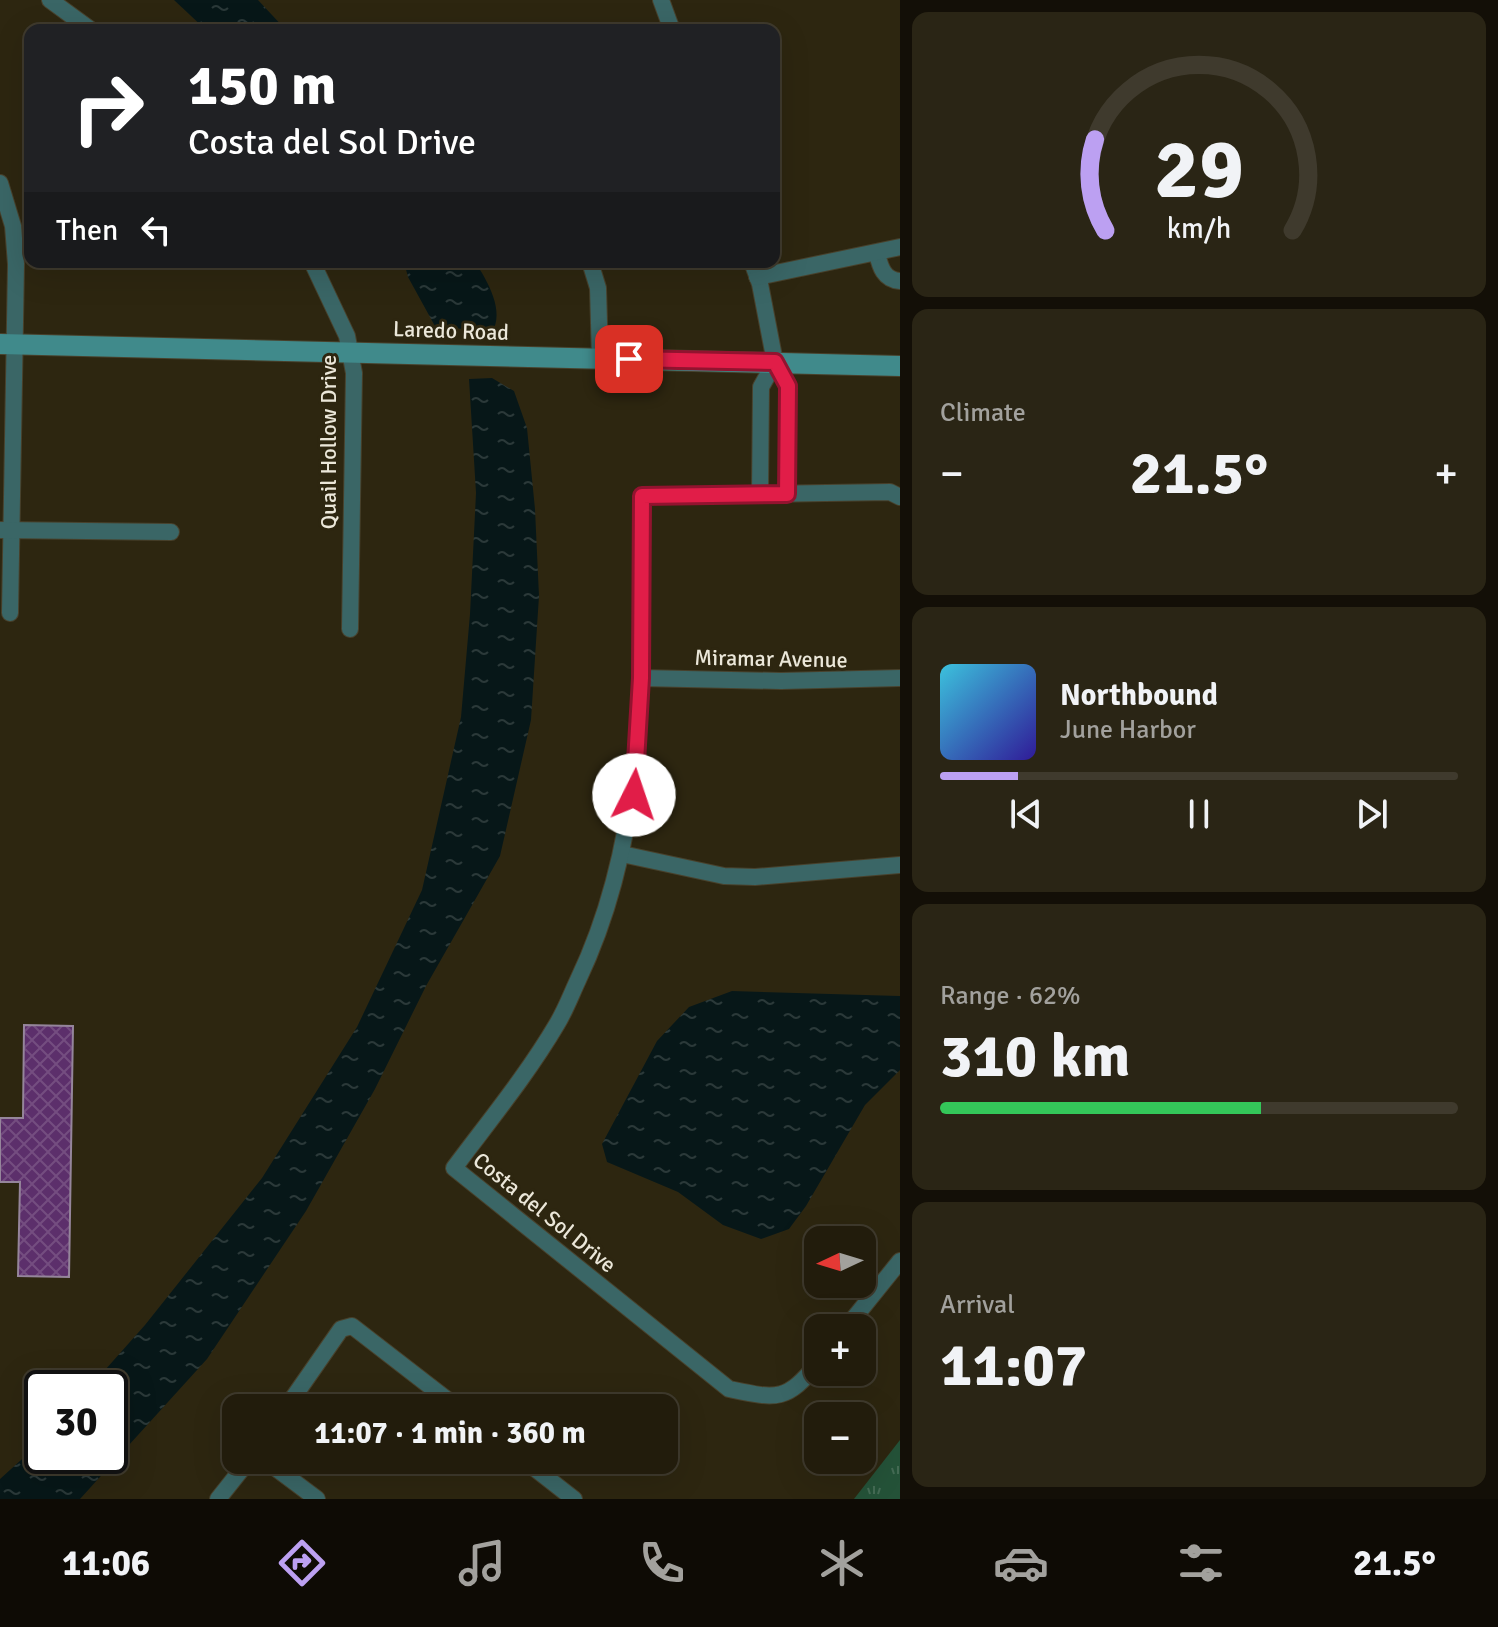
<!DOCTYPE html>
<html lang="en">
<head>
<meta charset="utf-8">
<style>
  body { margin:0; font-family:Signika,sans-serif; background:#2a2515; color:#f1f3f6; height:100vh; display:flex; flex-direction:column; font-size:30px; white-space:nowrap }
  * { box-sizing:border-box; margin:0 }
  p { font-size:26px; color:#a2a19d }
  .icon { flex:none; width:44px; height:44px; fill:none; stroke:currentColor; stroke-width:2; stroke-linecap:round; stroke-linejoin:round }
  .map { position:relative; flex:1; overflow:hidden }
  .side { display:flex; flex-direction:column; gap:12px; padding:12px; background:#130f07; width:598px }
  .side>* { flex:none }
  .hud { position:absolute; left:24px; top:24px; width:756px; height:244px; border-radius:16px; box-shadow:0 8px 32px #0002,0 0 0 2px #3f3a2d; background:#202124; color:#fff; overflow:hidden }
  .needle { width:52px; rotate:266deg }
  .tools { position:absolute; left:804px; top:1226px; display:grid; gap:16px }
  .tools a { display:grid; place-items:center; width:72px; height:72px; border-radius:16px; background:#221c0c; box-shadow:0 8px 32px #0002,0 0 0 2px #3f3a2d; font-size:40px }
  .speed { position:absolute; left:24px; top:1370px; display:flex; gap:16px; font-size:40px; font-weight:700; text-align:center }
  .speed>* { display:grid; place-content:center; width:104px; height:104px; border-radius:50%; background:#221c0c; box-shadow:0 8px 32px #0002,0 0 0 2px #3f3a2d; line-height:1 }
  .speed .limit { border:4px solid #111; border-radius:12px; background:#fff; color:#111 }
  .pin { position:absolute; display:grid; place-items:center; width:68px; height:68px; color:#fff; margin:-34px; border-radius:16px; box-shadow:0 4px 12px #0006 }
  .me { position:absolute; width:88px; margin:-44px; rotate:4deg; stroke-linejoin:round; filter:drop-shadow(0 0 6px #0008) }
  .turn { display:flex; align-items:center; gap:28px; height:168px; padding:0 32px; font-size:36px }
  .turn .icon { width:104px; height:104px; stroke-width:2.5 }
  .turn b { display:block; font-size:56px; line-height:68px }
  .then { display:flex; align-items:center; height:76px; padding:0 32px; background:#0003; gap:16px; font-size:30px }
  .big { font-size:60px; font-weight:800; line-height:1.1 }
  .side .widget { flex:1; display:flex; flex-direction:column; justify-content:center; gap:12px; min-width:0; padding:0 28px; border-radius:16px; background:#2a2515 }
  .side .dial { align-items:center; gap:0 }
  .dial svg { height:208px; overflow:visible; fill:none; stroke:#3f3a2d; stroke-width:7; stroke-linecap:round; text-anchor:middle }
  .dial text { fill:#f1f3f6; stroke:none }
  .song { display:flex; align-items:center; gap:24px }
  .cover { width:96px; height:96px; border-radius:12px; background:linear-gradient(135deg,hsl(190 70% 55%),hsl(250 70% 35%)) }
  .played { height:8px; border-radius:4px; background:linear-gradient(90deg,#bca0f2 15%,#3f3a2d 15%) }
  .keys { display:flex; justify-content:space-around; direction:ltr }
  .heat { display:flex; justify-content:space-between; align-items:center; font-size:44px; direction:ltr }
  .charge { height:12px; border-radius:6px; background:linear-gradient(90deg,#34c759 62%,#3f3a2d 0) }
  .trip { position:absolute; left:222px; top:1394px; width:456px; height:80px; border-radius:16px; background:#221c0c; box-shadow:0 8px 32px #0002,0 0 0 2px #3f3a2d; font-weight:800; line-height:80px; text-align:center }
  .dock { display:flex; height:128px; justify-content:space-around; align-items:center; background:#0e0b05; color:#a2a19d }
  .dock .icon { width:56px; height:56px }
  .dock .active { color:#bca0f2 }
  .dock b { font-size:36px; color:#f1f3f6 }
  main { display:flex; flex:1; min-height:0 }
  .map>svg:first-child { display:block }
</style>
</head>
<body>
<main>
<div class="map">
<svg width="900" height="1499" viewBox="0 0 900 1499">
  <defs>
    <pattern id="grass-tufts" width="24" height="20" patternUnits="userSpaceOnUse" patternTransform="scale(2)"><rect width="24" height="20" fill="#245238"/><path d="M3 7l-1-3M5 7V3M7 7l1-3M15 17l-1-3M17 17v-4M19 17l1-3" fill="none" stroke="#446b54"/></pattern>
    <pattern id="water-ripples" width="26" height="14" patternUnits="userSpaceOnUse" patternTransform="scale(2)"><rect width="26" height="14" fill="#071718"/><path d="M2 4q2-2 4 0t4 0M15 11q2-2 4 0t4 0" fill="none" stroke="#2b3939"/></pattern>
    <pattern id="building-cross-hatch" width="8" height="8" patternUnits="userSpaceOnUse" patternTransform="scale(2)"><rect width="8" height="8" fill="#5c2f6b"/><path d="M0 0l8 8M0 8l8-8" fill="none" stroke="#744d80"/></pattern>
  </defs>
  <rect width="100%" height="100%" fill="#2d2610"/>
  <path fill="url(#grass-tufts)" d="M900 1440V1499H854Z"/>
  <g fill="url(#water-ripples)">
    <path d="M174 0H258L286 30H206Z"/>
    <path d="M404 262H475C488 281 505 312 492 332L470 329 436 328 408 277Z"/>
    <path d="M492 378 514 391 527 428 535 509 539 596 531 720 500 856 426 986 375 1089 306 1211 207 1359 80 1499H0V1479L42 1441V1456H110V1388H89L145 1325 262 1178 357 1027 422 890 461 717 470 614 476 493 469 379Z"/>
    <path d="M732 991 900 996V1070L865 1105 806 1206 789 1229 761 1239 723 1225 678 1192 607 1162 602 1144 657 1041 689 1007Z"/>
  </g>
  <path fill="url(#building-cross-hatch)" stroke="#95859b" stroke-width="2" d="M24 1025 73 1026 69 1277 18 1276 20 1182H0V1118H23Z"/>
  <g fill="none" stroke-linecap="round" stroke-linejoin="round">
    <defs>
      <g id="street">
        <path d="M50 0 91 30"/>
        <path d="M661 0 672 30"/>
        <path d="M0 183 13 226 16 264 10 613"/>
        <path d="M877 253C880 267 884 280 900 281"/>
        <path d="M312 262 347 336 354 373 350 629"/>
        <path d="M590 262 598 288 600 358"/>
        <path d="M752 262 760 284 775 362 788 386 787 494"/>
        <path d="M757 277 900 247"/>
        <path d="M760 494 761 387 775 362"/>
        <path d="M0 530 171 532"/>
        <path d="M641 678 781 681 900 678"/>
        <path d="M622 854 724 876 755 877 900 865"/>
        <path d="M846 1328 900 1261"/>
        <path d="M818 1363C786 1402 777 1399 729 1389L454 1168C489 1121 527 1075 557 1024 565 1011 571 995 578 980 651 827 641 661 642 496L890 492 900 497"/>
        <path d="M286 1408 341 1329 352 1326 458 1408"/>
        <path d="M265 1460 317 1499"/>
        <path d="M524 1460 574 1499"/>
        <path d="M218 1499 249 1460"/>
      </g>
      <path id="secondary" d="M0 344 900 366"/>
    </defs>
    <use href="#street" stroke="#48412c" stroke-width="18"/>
    <use href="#secondary" stroke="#48412c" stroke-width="22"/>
    <use href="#street" stroke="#3a6666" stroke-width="16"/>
    <use href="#secondary" stroke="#408a8b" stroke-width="20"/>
  </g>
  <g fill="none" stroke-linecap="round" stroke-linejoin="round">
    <defs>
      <path id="route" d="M629 359 775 362 788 386 787 494 642 496 641 678 634 795"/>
    </defs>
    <use href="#route" stroke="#92132f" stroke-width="20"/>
    <use href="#route" stroke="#e11d48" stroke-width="14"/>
  </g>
  <g text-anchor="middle" stroke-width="6" stroke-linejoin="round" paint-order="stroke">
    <g font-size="22" fill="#ebe7d9" stroke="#2d2610">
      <text transform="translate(451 330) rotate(2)" y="8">Laredo Road</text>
      <text transform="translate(328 442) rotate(-90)" y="8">Quail Hollow Drive</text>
      <text transform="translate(771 658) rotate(1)" y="8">Miramar Avenue</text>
      <text transform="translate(545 1212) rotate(39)" y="8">Costa del Sol Drive</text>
    </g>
  </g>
</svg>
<div class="tools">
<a><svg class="needle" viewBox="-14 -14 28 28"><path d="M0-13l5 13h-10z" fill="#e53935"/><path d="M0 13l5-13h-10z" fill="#a2a19d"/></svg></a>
<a>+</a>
<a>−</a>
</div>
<div class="speed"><div class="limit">30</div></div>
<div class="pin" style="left:629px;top:359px;background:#d93025"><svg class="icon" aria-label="arrive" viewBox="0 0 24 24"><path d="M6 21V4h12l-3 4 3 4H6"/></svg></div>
<svg class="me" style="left:634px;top:795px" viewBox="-20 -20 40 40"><circle r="19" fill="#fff"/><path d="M0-13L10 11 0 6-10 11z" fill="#e11d48"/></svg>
<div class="trip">11:07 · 1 min · 360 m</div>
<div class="hud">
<div class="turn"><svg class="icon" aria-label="right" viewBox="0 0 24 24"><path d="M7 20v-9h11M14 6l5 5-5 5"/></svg><div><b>150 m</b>Costa del Sol Drive</div></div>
<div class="then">Then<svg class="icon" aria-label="left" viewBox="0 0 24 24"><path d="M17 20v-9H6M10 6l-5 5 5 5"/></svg></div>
</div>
</div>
<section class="side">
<div class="widget dial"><svg viewBox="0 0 100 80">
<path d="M14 69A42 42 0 1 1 86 69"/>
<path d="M14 69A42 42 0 0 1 10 34" stroke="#bca0f2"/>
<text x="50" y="56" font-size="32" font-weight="700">29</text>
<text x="50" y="72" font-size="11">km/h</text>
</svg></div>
<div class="widget"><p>Climate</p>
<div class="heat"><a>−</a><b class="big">21.5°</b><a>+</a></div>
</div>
<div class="widget">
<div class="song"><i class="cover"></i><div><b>Northbound</b><p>June Harbor</p></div></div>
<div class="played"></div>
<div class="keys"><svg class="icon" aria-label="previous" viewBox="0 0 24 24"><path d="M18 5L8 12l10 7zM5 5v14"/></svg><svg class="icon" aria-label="pause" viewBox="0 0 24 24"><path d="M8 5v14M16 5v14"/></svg><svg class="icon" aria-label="next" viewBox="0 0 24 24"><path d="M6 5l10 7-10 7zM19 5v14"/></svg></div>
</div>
<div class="widget"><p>Range · 62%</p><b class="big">310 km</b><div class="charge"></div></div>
<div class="widget"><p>Arrival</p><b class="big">11:07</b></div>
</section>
</main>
<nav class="dock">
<b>11:06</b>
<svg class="icon active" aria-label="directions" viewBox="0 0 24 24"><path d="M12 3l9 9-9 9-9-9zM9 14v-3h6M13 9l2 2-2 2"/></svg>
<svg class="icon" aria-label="music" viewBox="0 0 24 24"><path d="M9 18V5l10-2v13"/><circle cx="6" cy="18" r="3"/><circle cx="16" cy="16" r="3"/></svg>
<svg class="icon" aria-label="phone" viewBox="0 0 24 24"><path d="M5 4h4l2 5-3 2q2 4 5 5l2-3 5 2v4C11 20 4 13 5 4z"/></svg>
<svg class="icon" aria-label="climate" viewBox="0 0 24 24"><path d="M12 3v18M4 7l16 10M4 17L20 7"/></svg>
<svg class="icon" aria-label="car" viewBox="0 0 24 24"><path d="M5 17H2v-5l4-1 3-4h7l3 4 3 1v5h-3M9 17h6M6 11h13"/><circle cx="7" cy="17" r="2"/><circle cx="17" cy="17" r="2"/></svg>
<svg class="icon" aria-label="filters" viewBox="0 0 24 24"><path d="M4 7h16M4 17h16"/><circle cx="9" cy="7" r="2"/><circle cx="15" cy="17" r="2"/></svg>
<b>21.5°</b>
</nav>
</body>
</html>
